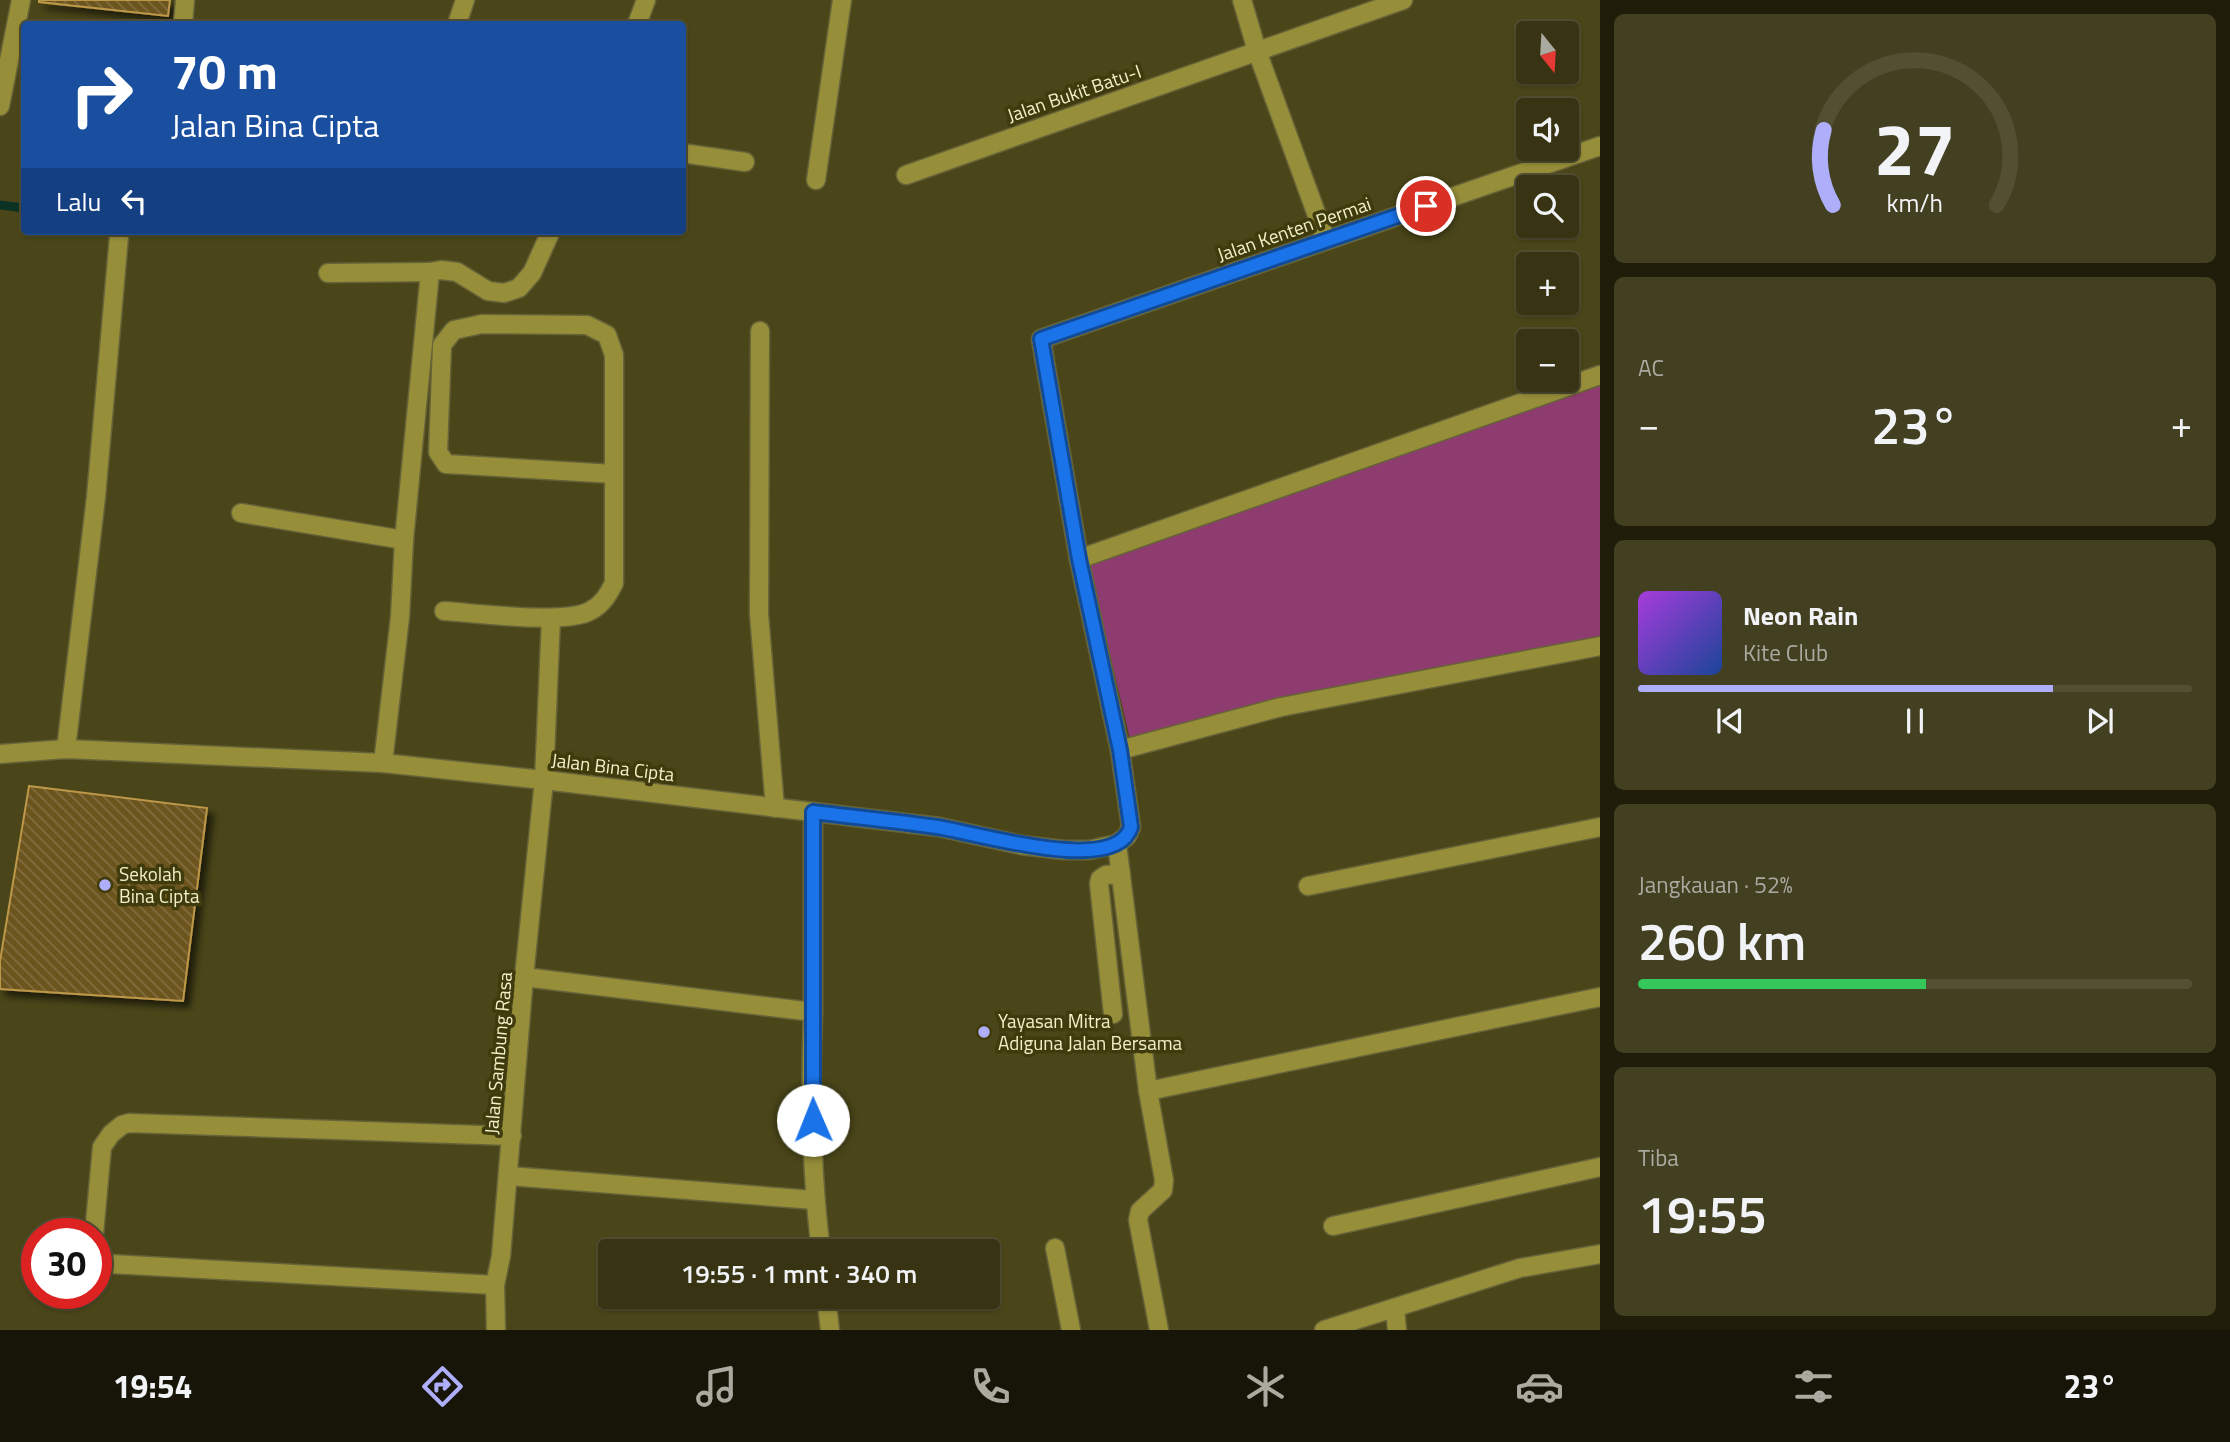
<!DOCTYPE html>
<html lang="id">
<head>
<meta charset="utf-8">
<style>
  body { margin:0; font-family:"Titillium Web",sans-serif; background:#433f21; color:#f1f3f6; height:100vh; display:flex; flex-direction:column; font-size:26px; white-space:nowrap }
  * { box-sizing:border-box; margin:0 }
  p { font-size:23px; color:#abaaa0 }
  .icon { flex:none; width:38px; height:38px; fill:none; stroke:currentColor; stroke-width:2; stroke-linecap:round; stroke-linejoin:round }
  .map { position:relative; flex:1; overflow:hidden }
  .panel { display:flex; flex-direction:column; gap:14px; padding:14px; background:#1f1d0a; width:630px }
  .panel>* { flex:none }
  .banner { position:absolute; left:21px; top:21px; width:665px; height:214px; border-radius:7px; box-shadow:0 2px 5px #0004,0 0 0 2px #524f33; background:#1a4fa0; color:#fff; overflow:hidden }
  .needle { width:46px; rotate:162deg }
  .buttons { position:absolute; left:1516px; top:21px; display:grid; gap:14px }
  .buttons a { display:grid; place-items:center; width:63px; height:63px; border-radius:7px; background:#383413; box-shadow:0 2px 5px #0004,0 0 0 2px #524f33; font-size:35px }
  .speed { position:absolute; left:21px; top:1218px; display:flex; gap:14px; font-size:35px; font-weight:700; text-align:center }
  .speed>* { display:grid; place-content:center; width:91px; height:91px; border-radius:50%; background:#383413; box-shadow:0 2px 5px #0004,0 0 0 2px #524f33; line-height:1 }
  .speed .limit { border:10px solid #d22; background:#fff; color:#111 }
  .pin { position:absolute; display:grid; place-items:center; width:60px; height:60px; color:#fff; margin:-30px; border:4px solid #fff; border-radius:50%; box-shadow:0 2px 7px #0007 }
  .me { position:absolute; width:77px; margin:-38px; rotate:359deg; stroke-linejoin:round; filter:drop-shadow(0 0 5px #0008) }
  .turn { display:flex; align-items:center; gap:24px; height:147px; padding:0 35px; font-size:32px }
  .turn .icon { width:91px; height:91px; stroke-width:2.5 }
  .turn b { display:block; font-size:49px; line-height:60px }
  .then { display:flex; align-items:center; height:66px; padding:0 35px; background:#0003; gap:14px; font-size:26px }
  .big { font-size:52px; font-weight:600; line-height:1.1 }
  .panel .tile { flex:1; display:flex; flex-direction:column; justify-content:center; gap:10px; min-width:0; padding:0 24px; border-radius:10px; background:#433f21 }
  .panel .dial { align-items:center; gap:0 }
  .dial svg { height:182px; overflow:visible; fill:none; stroke:#524f33; stroke-width:7; stroke-linecap:round; text-anchor:middle }
  .dial text { fill:#f1f3f6; stroke:none }
  .song { display:flex; align-items:center; gap:21px }
  .cover { width:84px; height:84px; border-radius:10px; background:linear-gradient(135deg,hsl(280 70% 55%),hsl(220 70% 35%)) }
  .played { height:7px; border-radius:4px; background:linear-gradient(90deg,#afaefa 75%,#524f33 75%) }
  .keys { display:flex; justify-content:space-around; direction:ltr }
  .heat { display:flex; justify-content:space-between; align-items:center; font-size:38px; direction:ltr }
  .charge { height:10px; border-radius:5px; background:linear-gradient(90deg,#34c759 52%,#524f33 0) }
  .trip { position:absolute; left:598px; top:1239px; width:402px; height:70px; border-radius:7px; background:#383413; box-shadow:0 2px 5px #0004,0 0 0 2px #524f33; font-weight:600; line-height:70px; text-align:center }
  .tab-bar { display:flex; height:112px; justify-content:space-around; align-items:center; background:#161508; color:#abaaa0 }
  .tab-bar .icon { width:49px; height:49px }
  .tab-bar .on { color:#afaefa }
  .tab-bar b { font-size:32px; color:#f1f3f6 }
  main { display:flex; flex:1; min-height:0 }
  .map>svg:first-child { display:block }
</style>
</head>
<body>
<main>
<div class="map">
<svg width="1600" height="1330" viewBox="0 0 1600 1330">
  <defs>
    <pattern id="building-back-hatch" width="6" height="6" patternUnits="userSpaceOnUse" patternTransform="scale(1.75)"><rect width="6" height="6" fill="#6c541f"/><path d="M-1 5l2 2M0 0l6 6M5-1l2 2" fill="none" stroke="#816d3e"/></pattern>
    <filter id="shadow"><feDropShadow dx="6" dy="6" stdDeviation="3.5" flood-color="#0009"/></filter>
  </defs>
  <rect width="100%" height="100%" fill="#4a4619"/>
  <path fill="#8e3c70" d="M1600 384V642L1288 697 1130 739 1088 560Z"/>
  <g fill="none" stroke-linecap="round" stroke-linejoin="round">
    <g stroke="#0c3224" stroke-width="9">
      <path d="M0 205 24 208"/>
      <path d="M214 231H239"/>
    </g>
  </g>
  <g fill="url(#building-back-hatch)" stroke="#bd9849" stroke-width="2" filter="url(#shadow)">
    <path d="M39 0H170L168 16 39 2Z"/>
    <path d="M29 786 207 808 183 1001 0 989V961Z"/>
  </g>
  <g fill="none" stroke-linecap="round" stroke-linejoin="round">
    <defs>
      <g id="street">
        <path d="M1242 0 1257 51 1326 240"/>
        <path d="M183 24 185 0"/>
        <path d="M457 24 465 0"/>
        <path d="M637 24 646 0"/>
        <path d="M0 106 21 0"/>
        <path d="M682 153 745 162"/>
        <path d="M906 175 1403 0"/>
        <path d="M816 180 842 0"/>
        <path d="M328 273 430 272"/>
        <path d="M760 331 759 614 775 808"/>
        <path d="M241 513 404 540"/>
        <path d="M1079 559 1600 375"/>
        <path d="M444 611C477 613 564 625 590 611 602 605 608 595 614 583V355L607 335 587 325 482 324 454 330 442 345 438 452 446 464 614 474"/>
        <path d="M66 749 96 497 119 236"/>
        <path d="M1120 750 1281 707 1600 646"/>
        <path d="M0 754 66 749 383 763 544 780 939 827 1021 845 1063 850H1089L1117 844 1127 836 1131 827 1120 750 1079 559 1041 339 1600 146"/>
        <path d="M383 763 400 617 404 540 430 272 441 270 457 272 488 291 504 293 519 288 532 273 551 231"/>
        <path d="M813 812V1012"/>
        <path d="M1117 844 1148 1091 1164 1180 1163 1190 1140 1211 1138 1220 1159 1330"/>
        <path d="M1308 886 1600 827"/>
        <path d="M524 977 813 1012C810 1092 811 1173 821 1251"/>
        <path d="M1113 1014 1099 884 1100 879 1106 875 1121 874"/>
        <path d="M1148 1091 1600 997"/>
        <path d="M509 1176 814 1200"/>
        <path d="M1333 1226 1600 1167"/>
        <path d="M94 1234 102 1147 111 1134 122 1125 129 1123 512 1136"/>
        <path d="M1055 1248 1071 1330"/>
        <path d="M96 1256 100 1262 111 1264 495 1285"/>
        <path d="M826 1297 830 1330"/>
        <path d="M1395 1308 1397 1330"/>
        <path d="M496 1330 495 1285 501 1256 524 977 544 780 551 618"/>
        <path d="M1324 1330 1520 1268 1600 1254"/>
      </g>
    </defs>
    <use href="#street" stroke="#676338" stroke-width="21"/>
    <use href="#street" stroke="#968e39" stroke-width="18"/>
  </g>
  <g fill="none" stroke-linecap="round" stroke-linejoin="round">
    <defs>
      <path id="route" d="M813 1120V812C854 817 896 821 937 827 974 832 1116 877 1131 827L1120 750 1079 559 1041 339 1426 206"/>
    </defs>
    <use href="#route" stroke="#114b97" stroke-width="18"/>
    <use href="#route" stroke="#1a73e8" stroke-width="12"/>
  </g>
  <g fill="#afaefa" stroke="#3f3b0d" stroke-width="2.5">
    <circle cx="105" cy="885" r="7"/>
    <circle cx="984" cy="1032" r="7"/>
  </g>
  <g text-anchor="middle" stroke-width="7" stroke-linejoin="round" paint-order="stroke">
    <g font-size="19" fill="#f3f0c8" stroke="#3f3b0d">
      <text transform="translate(1074 93) rotate(-19)" y="7">Jalan Bukit Batu-I</text>
      <text transform="translate(1294 229) rotate(-19)" y="7">Jalan Kenten Permai</text>
      <text transform="translate(613 767) rotate(7)" y="7">Jalan Bina Cipta</text>
      <text transform="translate(498 1053) rotate(-85)" y="7">Jalan Sambung Rasa</text>
    </g>
    <g font-size="19" fill="#f3f0c8" stroke="#3f3b0d" text-anchor="start">
      <text x="119" y="881">Sekolah<tspan x="119" dy="22">Bina Cipta</tspan></text>
      <text x="998" y="1028">Yayasan Mitra<tspan x="998" dy="22">Adiguna Jalan Bersama</tspan></text>
    </g>
  </g>
</svg>
<div class="buttons">
<a><svg class="needle" viewBox="-14 -14 28 28"><path d="M0-13l5 13h-10z" fill="#e53935"/><path d="M0 13l5-13h-10z" fill="#abaaa0"/></svg></a>
<a><svg class="icon" aria-label="sound" viewBox="0 0 24 24"><path d="M4 9h4l5-4v14l-5-4H4zM17 9q2 3 0 6"/></svg></a>
<a><svg class="icon" aria-label="search" viewBox="0 0 24 24"><circle cx="10" cy="10" r="6"/><path d="M15 15l6 6"/></svg></a>
<a>+</a>
<a>−</a>
</div>
<div class="speed"><div class="limit">30</div></div>
<div class="pin" style="left:1426px;top:206px;background:#d93025"><svg class="icon" aria-label="arrive" viewBox="0 0 24 24"><path d="M6 21V4h12l-3 4 3 4H6"/></svg></div>
<svg class="me" style="left:813px;top:1120px" viewBox="-20 -20 40 40"><circle r="19" fill="#fff"/><path d="M0-13L10 11 0 6-10 11z" fill="#1a73e8"/></svg>
<div class="trip">19:55 · 1 mnt · 340 m</div>
<div class="banner">
<div class="turn"><svg class="icon" aria-label="right" viewBox="0 0 24 24"><path d="M7 20v-9h11M14 6l5 5-5 5"/></svg><div><b>70 m</b>Jalan Bina Cipta</div></div>
<div class="then">Lalu<svg class="icon" aria-label="left" viewBox="0 0 24 24"><path d="M17 20v-9H6M10 6l-5 5 5 5"/></svg></div>
</div>
</div>
<section class="panel">
<div class="tile dial"><svg viewBox="0 0 100 80">
<path d="M14 69A42 42 0 1 1 86 69"/>
<path d="M14 69A42 42 0 0 1 10 36" stroke="#afaefa"/>
<text x="50" y="56" font-size="32" font-weight="700">27</text>
<text x="50" y="72" font-size="11">km/h</text>
</svg></div>
<div class="tile"><p>AC</p>
<div class="heat"><a>−</a><b class="big">23°</b><a>+</a></div>
</div>
<div class="tile">
<div class="song"><i class="cover"></i><div><b>Neon Rain</b><p>Kite Club</p></div></div>
<div class="played"></div>
<div class="keys"><svg class="icon" aria-label="previous" viewBox="0 0 24 24"><path d="M18 5L8 12l10 7zM5 5v14"/></svg><svg class="icon" aria-label="pause" viewBox="0 0 24 24"><path d="M8 5v14M16 5v14"/></svg><svg class="icon" aria-label="next" viewBox="0 0 24 24"><path d="M6 5l10 7-10 7zM19 5v14"/></svg></div>
</div>
<div class="tile"><p>Jangkauan · 52%</p><b class="big">260 km</b><div class="charge"></div></div>
<div class="tile"><p>Tiba</p><b class="big">19:55</b></div>
</section>
</main>
<nav class="tab-bar">
<b>19:54</b>
<svg class="icon on" aria-label="directions" viewBox="0 0 24 24"><path d="M12 3l9 9-9 9-9-9zM9 14v-3h6M13 9l2 2-2 2"/></svg>
<svg class="icon" aria-label="music" viewBox="0 0 24 24"><path d="M9 18V5l10-2v13"/><circle cx="6" cy="18" r="3"/><circle cx="16" cy="16" r="3"/></svg>
<svg class="icon" aria-label="phone" viewBox="0 0 24 24"><path d="M5 4h4l2 5-3 2q2 4 5 5l2-3 5 2v4C11 20 4 13 5 4z"/></svg>
<svg class="icon" aria-label="climate" viewBox="0 0 24 24"><path d="M12 3v18M4 7l16 10M4 17L20 7"/></svg>
<svg class="icon" aria-label="car" viewBox="0 0 24 24"><path d="M5 17H2v-5l4-1 3-4h7l3 4 3 1v5h-3M9 17h6M6 11h13"/><circle cx="7" cy="17" r="2"/><circle cx="17" cy="17" r="2"/></svg>
<svg class="icon" aria-label="filters" viewBox="0 0 24 24"><path d="M4 7h16M4 17h16"/><circle cx="9" cy="7" r="2"/><circle cx="15" cy="17" r="2"/></svg>
<b>23°</b>
</nav>
</body>
</html>
